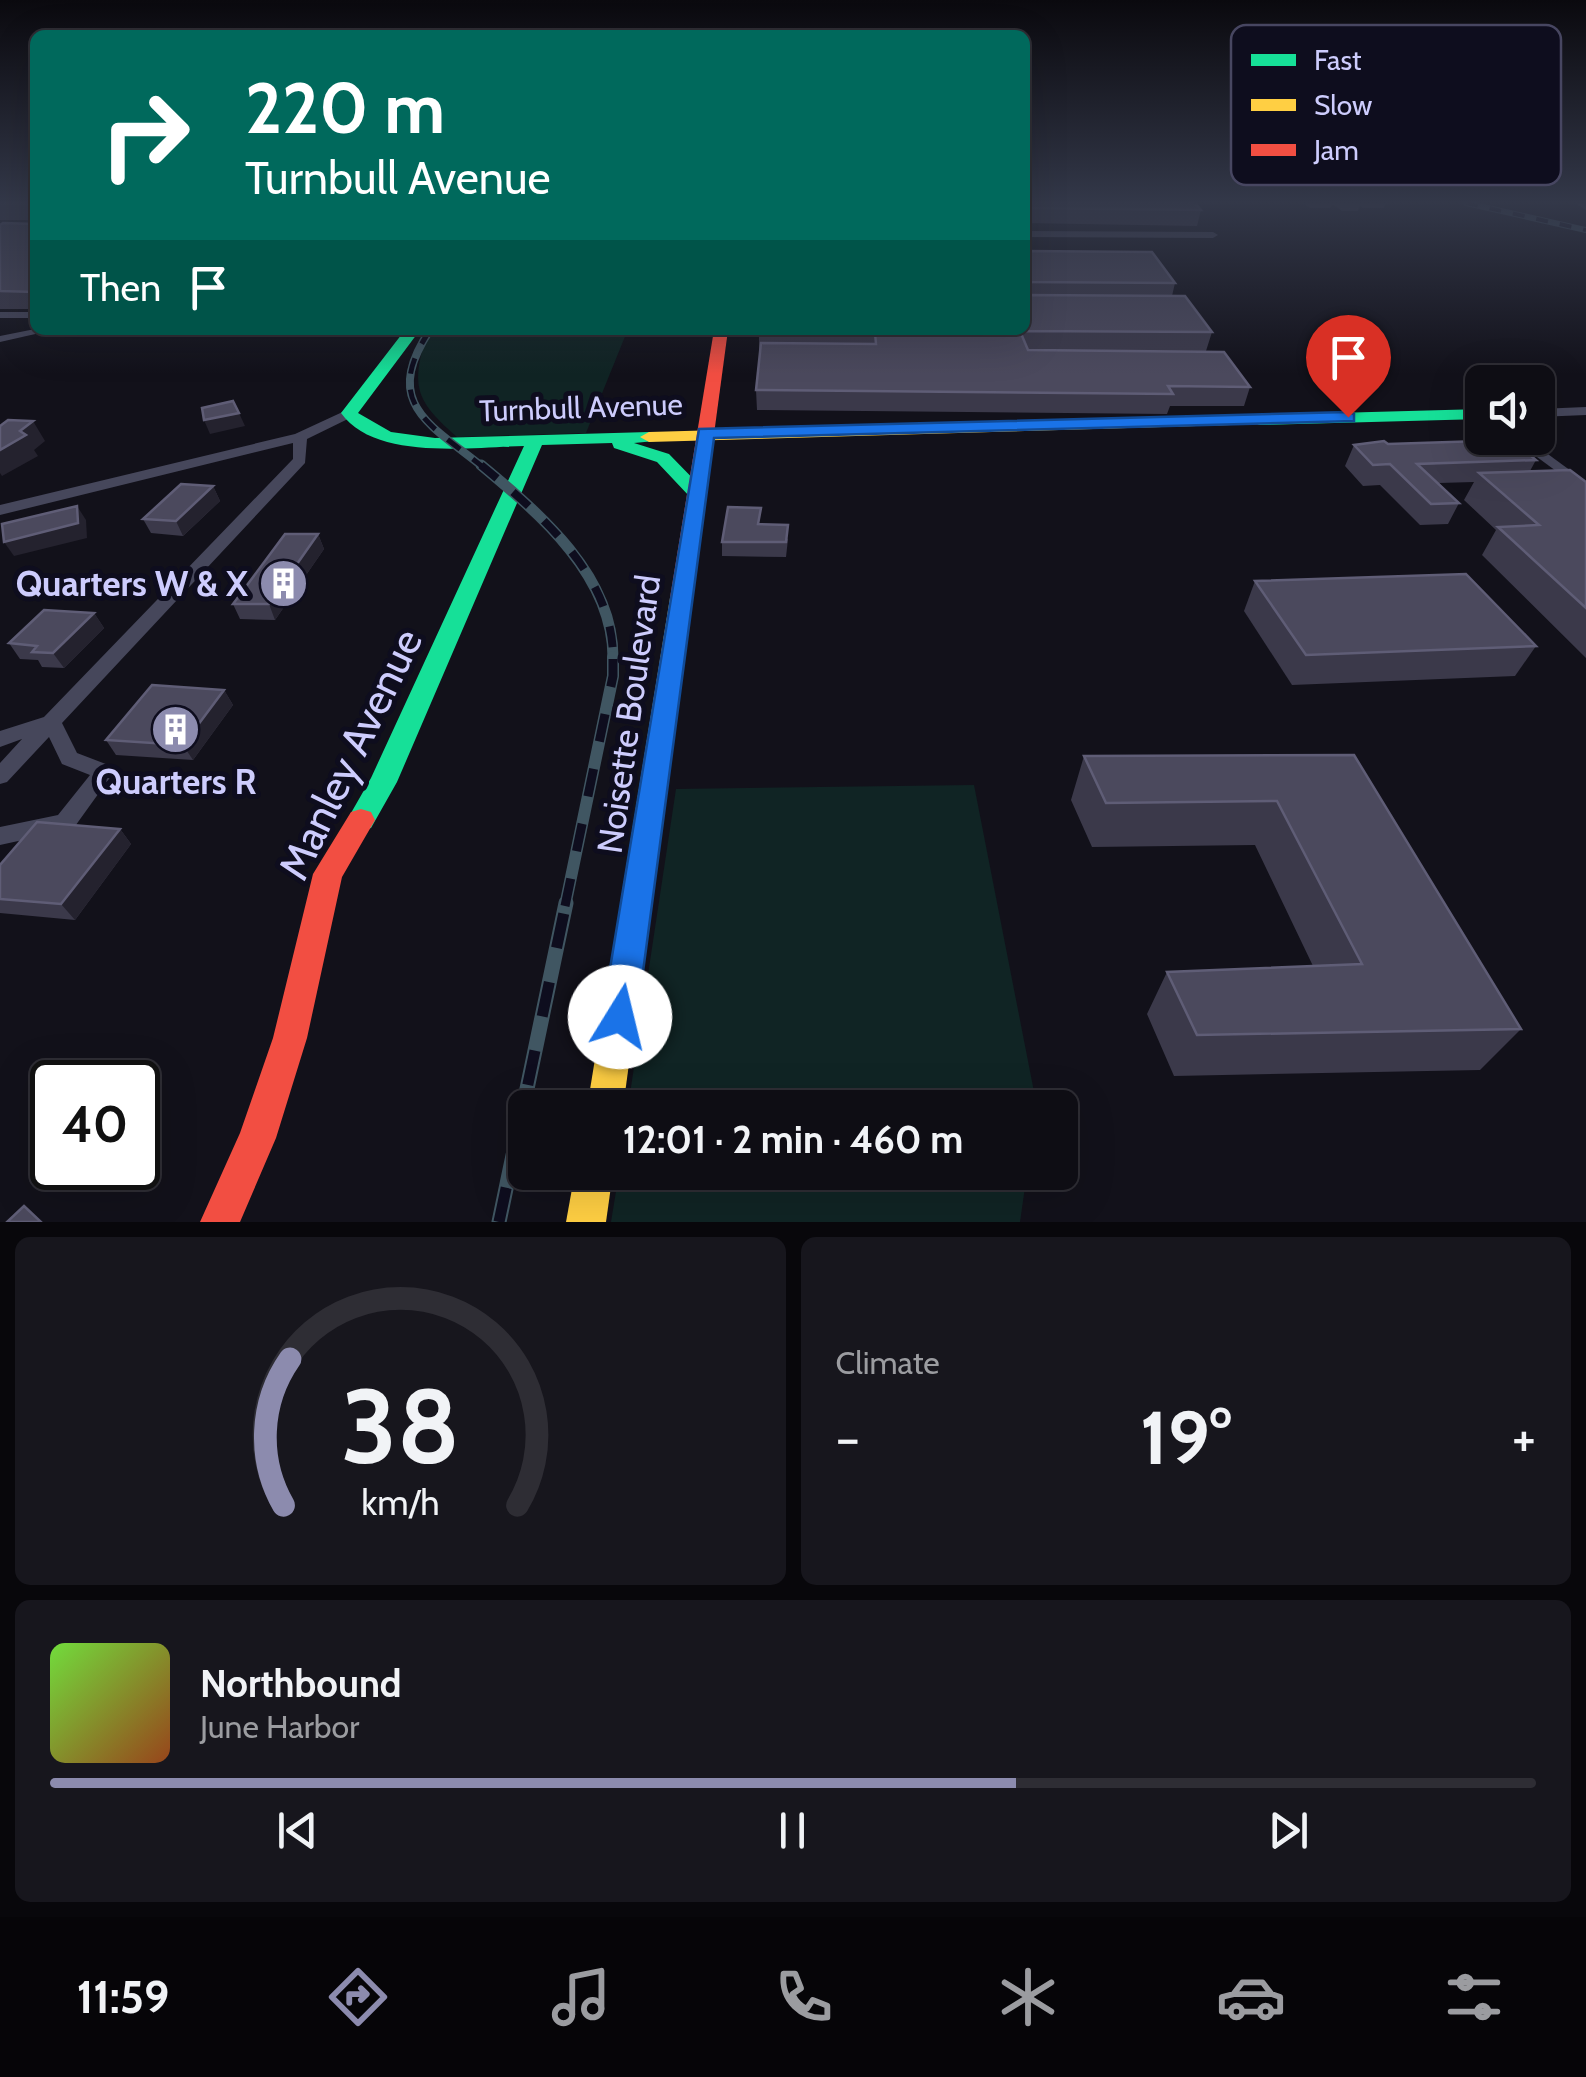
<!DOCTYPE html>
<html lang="en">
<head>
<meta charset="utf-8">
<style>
  body { margin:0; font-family:Cabin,sans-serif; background:#17161d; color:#f1f3f6; height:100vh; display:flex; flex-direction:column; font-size:38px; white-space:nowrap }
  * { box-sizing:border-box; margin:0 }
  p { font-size:32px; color:#9b9ca0 }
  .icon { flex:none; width:55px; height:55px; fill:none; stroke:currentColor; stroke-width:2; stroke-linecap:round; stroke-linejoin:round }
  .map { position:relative; height:1222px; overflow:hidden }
  .drawer { display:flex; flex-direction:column; gap:15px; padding:15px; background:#08070b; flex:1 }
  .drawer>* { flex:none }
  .guide { position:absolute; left:30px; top:30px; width:1000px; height:305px; border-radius:15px; box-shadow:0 10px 40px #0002,0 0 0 2px #2e2d34; background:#00695c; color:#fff; overflow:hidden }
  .tools { position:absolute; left:1465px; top:365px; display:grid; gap:20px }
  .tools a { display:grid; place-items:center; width:90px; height:90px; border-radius:15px; background:#0e0d14; box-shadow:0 10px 40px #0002,0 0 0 2px #2e2d34; font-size:50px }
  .speed { position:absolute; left:30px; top:1060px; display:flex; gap:20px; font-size:50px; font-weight:700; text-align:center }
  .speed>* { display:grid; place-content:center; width:130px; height:130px; border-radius:50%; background:#0e0d14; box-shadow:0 10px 40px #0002,0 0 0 2px #2e2d34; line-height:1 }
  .speed .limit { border:5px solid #111; border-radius:15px; background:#fff; color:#111 }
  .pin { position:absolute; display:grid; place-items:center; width:85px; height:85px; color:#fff; margin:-102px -42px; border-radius:50% 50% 50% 0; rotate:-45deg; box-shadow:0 0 10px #0007 }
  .pin .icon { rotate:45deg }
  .me { position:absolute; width:110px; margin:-55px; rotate:9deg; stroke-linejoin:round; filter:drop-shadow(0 0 8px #0008) }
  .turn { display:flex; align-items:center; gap:35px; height:210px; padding:0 50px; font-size:45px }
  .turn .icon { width:130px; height:130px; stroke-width:2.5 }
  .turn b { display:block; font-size:70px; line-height:85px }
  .then { display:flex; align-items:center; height:95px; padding:0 50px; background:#0003; gap:20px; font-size:38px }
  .big { font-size:75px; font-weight:800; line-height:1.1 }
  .drawer .card { flex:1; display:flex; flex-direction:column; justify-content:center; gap:15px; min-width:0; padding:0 35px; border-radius:15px; background:#17161d }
  .drawer .dial { align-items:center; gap:0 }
  .dial svg { height:260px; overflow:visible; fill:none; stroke:#2e2d34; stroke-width:7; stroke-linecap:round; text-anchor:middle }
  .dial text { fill:#f1f3f6; stroke:none }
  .song { display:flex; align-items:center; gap:30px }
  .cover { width:120px; height:120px; border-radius:15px; background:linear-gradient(135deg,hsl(100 70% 55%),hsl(20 70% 35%)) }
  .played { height:10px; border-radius:5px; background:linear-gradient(90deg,#8c8bae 65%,#2e2d34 65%) }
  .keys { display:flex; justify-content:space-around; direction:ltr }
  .heat { display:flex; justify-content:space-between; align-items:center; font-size:55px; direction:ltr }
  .drawer .tiles { flex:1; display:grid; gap:15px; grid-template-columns:1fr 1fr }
  .card:last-child { grid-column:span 2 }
  .trip { position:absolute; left:508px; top:1090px; width:570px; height:100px; border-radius:15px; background:#0e0d14; box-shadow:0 10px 40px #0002,0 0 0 2px #2e2d34; font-weight:800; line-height:100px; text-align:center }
  .tab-bar { display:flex; height:160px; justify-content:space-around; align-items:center; background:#060508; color:#9b9ca0 }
  .tab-bar .icon { width:70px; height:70px }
  .tab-bar .current { color:#8c8bae }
  .tab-bar b { font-size:45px; color:#f1f3f6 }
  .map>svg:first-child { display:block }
</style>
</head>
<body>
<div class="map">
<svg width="1586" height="1222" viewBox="0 0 1586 1222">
  <rect width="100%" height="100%" fill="#12111a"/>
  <g fill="#102424">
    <path d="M427 334H626L586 433 457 437C416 401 410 387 427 334Z"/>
    <path d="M974 785 1037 1107H628L676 789Z"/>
    <path d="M619 1173V1172L1027 1173 1020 1222H611Z"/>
  </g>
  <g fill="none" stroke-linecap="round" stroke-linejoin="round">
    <g fill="#46475b" fill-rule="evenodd">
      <path d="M1575 203H1586V210Z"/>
      <path d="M1025 231 1213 232 1218 235 1213 238 1025 237Z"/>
      <rect x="0" y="312" width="35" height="6"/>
      <path d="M35 329 53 330 0 342V336Z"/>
      <path d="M407 330H727L721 333H413Z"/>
      <path d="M1586 407V415L1538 417V409Z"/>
      <path d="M349 409 354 410V416L307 439 305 463 62 723 77 753 111 766 114 772 73 829 0 845V827L58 815 90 775 62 764 49 737 7 782 0 784V763L22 739 0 747V731L44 717 293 459V443L0 515V505L295 434Z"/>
      <path d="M1511 438H1526L1586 482V493Z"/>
    </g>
    <g fill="#16e098" fill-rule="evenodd">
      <path d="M405 330H420L358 413 391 432 435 438 649 432 658 437 655 441 634 443 669 454 707 493 704 497H690L657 462 614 448 612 443 542 445 397 782 371 828 361 831 351 828 347 820 371 778 524 446C471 447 375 461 341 413Z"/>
      <path d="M1482 409V419L1259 425 1250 420 1259 415Z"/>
    </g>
    <g fill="#ffcf43" fill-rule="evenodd">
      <path d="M1259 415 1265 416V424L649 442 640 437 649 432Z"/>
      <path d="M681 591 692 598 623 1108H587L670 598Z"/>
      <path d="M575 1172H613L606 1222H566Z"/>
    </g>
    <g fill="#f24e42" fill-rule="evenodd">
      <path d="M714 330H728L692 598 681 605 670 598Z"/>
      <path d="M361 809 371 812 375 820 342 877 307 1038 276 1138 240 1222H200L240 1133 273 1038 313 874 351 812Z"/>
    </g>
    <defs>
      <path id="rail-far4" d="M1466 203 1586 230"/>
      <path id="rail-far3" d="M430 330C381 404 430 424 484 468"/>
      <path id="rail-far2" d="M481 465C540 514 614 576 613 659"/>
      <path id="rail-far1" d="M565 906 613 676V657"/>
      <path id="rail" d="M499 1222 566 903"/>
    </defs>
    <use href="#rail-far4" stroke="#405662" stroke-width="6"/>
    <use href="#rail-far3" stroke="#405662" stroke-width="8"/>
    <use href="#rail-far2" stroke="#405662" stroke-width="11"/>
    <use href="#rail-far1" stroke="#405662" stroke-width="12"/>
    <use href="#rail" stroke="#405662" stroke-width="15"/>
    <use href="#rail-far4" stroke="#0e0d1e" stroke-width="4" stroke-dasharray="12" stroke-linecap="butt"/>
    <use href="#rail-far3" stroke="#0e0d1e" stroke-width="5" stroke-dasharray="16" stroke-linecap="butt"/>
    <use href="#rail-far2" stroke="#0e0d1e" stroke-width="8" stroke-dasharray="21" stroke-linecap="butt"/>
    <use href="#rail-far1" stroke="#0e0d1e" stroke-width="9" stroke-dasharray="28" stroke-linecap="butt"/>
    <use href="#rail" stroke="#0e0d1e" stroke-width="11" stroke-dasharray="35" stroke-linecap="butt"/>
  </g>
  <g fill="#3b394a">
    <rect x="0" y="203" width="35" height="17"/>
    <path d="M1025 203 1201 210 1197 226 1025 223Z"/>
    <path d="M1303 203H1386L1384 208H1363L1360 206 1358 211H1342L1334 205H1332L1330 208H1310Z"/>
    <path d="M35 224V309H0V225Z"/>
    <path d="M1025 251 1175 283 1172 296 1212 332 1206 351 1250 387 1244 406H1170L1167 414 757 410 756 390 760 350H759V330H1025Z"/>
    <path d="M1388 444 1536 460 1530 471 1586 482V658L1482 555 1496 530 1464 500 1474 482 1439 483 1459 503 1448 524 1420 525 1380 485 1363 486 1345 466 1354 445Z"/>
    <path d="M213 486 220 501 183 536 151 533 143 519Z"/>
    <path d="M761 524 788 539 786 557 722 556V542Z"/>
    <path d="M318 534 324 549 275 620 240 619 233 604Z"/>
    <path d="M1255 581 1536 646 1515 676 1292 685 1244 611Z"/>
    <path d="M94 613 104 628 64 668 42 667 38 660 20 659 9 643Z"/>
    <path d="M224 690 233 705 193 760 116 755 106 740Z"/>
    <path d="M1354 755 1521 1029 1480 1070 1174 1076 1147 1014 1167 972 1313 966 1255 845 1092 847 1071 800 1084 756Z"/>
    <path d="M120 829 131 844 75 920 0 913V865Z"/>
  </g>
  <g fill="#24222e">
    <path d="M239 413 245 426 210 434 204 420Z"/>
    <path d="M33 421 45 441 34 450 38 456 2 476 0 473V450Z"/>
    <path d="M213 486 220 501 183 536 176 521Z"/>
    <path d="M77 506 86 520 87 538 14 556 4 542Z"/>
    <path d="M318 534 324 549 275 620 269 604Z"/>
    <path d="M94 613 104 628 64 668 53 653Z"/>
    <path d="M224 690 233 705 193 760 183 745Z"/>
    <path d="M120 829 131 844 75 920 61 904Z"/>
  </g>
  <g fill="#4b495d" stroke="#5f5d76" stroke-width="2.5">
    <rect x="0" y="203" width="35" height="1"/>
    <path d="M1025 203H1195L1201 210 1025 208Z"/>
    <path d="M3 223 35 224V292L0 291V225Z"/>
    <path d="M1025 251 1152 252 1175 283 1025 282Z"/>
    <path d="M1025 295 1185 296 1212 332 1020 331 1028 350 1224 352 1250 387 1168 386 1173 394 756 390 761 343 876 344 875 333 759 332V330H1025Z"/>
    <path d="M233 401 239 413 204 420 202 408Z"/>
    <path d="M8 420 33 421 20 431 26 435 0 450V426Z"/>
    <path d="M1512 440 1536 460 1417 464 1459 503 1431 504 1390 464 1373 465 1354 445 1384 441 1388 444Z"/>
    <path d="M1570 470 1586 482V608L1498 527 1539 525 1479 473Z"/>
    <path d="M181 484 213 486 176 521 143 519Z"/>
    <path d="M77 506 78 523 4 542 2 524Z"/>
    <path d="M728 507 761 508 758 524 788 525 786 542H722Z"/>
    <path d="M285 534H318L269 604H233Z"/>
    <path d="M1466 574 1536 646 1306 655 1255 581Z"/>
    <path d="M44 610 94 613 53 653 32 652 37 646 9 643Z"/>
    <path d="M152 685 224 690 183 745 106 740Z"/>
    <path d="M1354 755 1521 1029 1197 1035 1167 972 1362 964 1277 801 1106 803 1084 756Z"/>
    <path d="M37 822 120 829 61 904 0 899V865Z"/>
    <path d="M24 1206 41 1222H7Z"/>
  </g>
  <linearGradient id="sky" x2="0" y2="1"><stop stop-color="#0a090e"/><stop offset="0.54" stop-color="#333849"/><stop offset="1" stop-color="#333849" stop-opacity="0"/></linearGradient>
  <rect width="1586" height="374" fill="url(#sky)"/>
  <path fill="#1a73e8" stroke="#114b97" stroke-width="2.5" d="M1348 412 1354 414V421L714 438 637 1017 632 1029 620 1034 607 1029 602 1017 699 429Z"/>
  <defs>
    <symbol id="building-disc" viewBox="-11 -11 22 22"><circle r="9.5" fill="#8c8bae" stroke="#0e0d1e"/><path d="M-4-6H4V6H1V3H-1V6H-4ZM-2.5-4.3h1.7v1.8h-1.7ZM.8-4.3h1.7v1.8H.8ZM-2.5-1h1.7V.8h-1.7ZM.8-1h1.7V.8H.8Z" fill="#fff"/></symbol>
  </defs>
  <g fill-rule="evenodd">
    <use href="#building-disc" x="256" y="556" width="55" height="55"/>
    <use href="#building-disc" x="148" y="702" width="55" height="55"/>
  </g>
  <g text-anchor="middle" stroke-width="10" stroke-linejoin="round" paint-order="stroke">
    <g font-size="30" fill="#cdccfd" stroke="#0e0d1e">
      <text transform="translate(581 408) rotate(-2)" y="10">Turnbull Avenue</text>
    </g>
    <g font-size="35" font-weight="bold" fill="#cdccfd" stroke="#0e0d1e" text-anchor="end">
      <text x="248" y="596">Quarters W &amp; X</text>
      <text x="176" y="794" text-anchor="middle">Quarters R</text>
    </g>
    <g font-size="35" fill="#cdccfd" stroke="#0e0d1e">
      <text transform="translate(629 714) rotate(-82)" y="12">Noisette Boulevard</text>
    </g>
    <g font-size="42" fill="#cdccfd" stroke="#0e0d1e">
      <text transform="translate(350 754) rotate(-64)" y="15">Manley Avenue</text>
    </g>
  </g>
  <rect x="1231" y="25" width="330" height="160" rx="15" fill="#0e0d1e" stroke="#474661" stroke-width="2.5"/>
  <rect x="1251" y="54" width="45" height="12" fill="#16e098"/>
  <rect x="1251" y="99" width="45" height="12" fill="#ffcf43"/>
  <rect x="1251" y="144" width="45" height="12" fill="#f24e42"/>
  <g font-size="28" fill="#cdccfd">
    <text x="1314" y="70">Fast</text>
    <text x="1314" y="115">Slow</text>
    <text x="1314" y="160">Jam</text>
  </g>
</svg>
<div class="tools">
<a><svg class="icon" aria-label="sound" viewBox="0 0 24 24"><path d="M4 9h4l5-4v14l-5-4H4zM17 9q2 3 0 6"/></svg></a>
</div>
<div class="speed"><div class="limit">40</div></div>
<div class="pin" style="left:1348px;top:417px;background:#d93025"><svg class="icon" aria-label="arrive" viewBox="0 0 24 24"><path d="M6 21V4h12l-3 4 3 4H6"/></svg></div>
<svg class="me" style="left:620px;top:1017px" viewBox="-20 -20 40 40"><circle r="19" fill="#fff"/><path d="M0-13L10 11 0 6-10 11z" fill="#1a73e8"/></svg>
<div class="trip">12:01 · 2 min · 460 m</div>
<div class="guide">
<div class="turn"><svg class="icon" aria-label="right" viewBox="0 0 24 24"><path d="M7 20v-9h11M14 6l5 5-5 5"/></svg><div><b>220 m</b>Turnbull Avenue</div></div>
<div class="then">Then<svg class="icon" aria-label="arrive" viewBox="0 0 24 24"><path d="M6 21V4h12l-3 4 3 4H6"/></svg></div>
</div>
</div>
<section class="drawer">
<div class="tiles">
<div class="card dial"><svg viewBox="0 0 100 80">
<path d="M14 69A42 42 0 1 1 86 69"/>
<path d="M14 69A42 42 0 0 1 16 24" stroke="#8c8bae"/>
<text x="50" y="56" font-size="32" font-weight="700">38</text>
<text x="50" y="72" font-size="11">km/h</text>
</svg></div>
<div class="card"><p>Climate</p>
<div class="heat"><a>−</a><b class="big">19°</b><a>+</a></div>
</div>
<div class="card">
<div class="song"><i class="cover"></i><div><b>Northbound</b><p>June Harbor</p></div></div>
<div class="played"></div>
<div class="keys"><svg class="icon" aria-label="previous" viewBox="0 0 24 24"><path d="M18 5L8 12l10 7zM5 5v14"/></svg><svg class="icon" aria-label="pause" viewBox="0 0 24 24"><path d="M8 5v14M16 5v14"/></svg><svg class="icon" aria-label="next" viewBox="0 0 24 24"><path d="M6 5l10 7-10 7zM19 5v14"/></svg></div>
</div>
</div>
</section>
<nav class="tab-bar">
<b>11:59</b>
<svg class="icon current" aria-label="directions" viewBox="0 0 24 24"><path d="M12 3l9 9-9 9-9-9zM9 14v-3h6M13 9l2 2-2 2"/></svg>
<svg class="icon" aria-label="music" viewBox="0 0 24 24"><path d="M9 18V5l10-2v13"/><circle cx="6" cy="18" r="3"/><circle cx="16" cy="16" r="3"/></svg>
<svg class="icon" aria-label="phone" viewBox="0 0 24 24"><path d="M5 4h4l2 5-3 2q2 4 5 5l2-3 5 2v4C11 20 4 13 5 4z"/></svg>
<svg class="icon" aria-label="climate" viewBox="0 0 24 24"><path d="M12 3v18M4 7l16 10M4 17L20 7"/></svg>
<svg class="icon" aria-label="car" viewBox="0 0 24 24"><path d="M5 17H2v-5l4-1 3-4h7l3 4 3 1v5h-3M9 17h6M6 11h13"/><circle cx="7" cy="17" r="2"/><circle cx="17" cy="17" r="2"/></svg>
<svg class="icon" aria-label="filters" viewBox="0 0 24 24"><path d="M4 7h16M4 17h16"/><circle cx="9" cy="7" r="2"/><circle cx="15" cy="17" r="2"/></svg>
</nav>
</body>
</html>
